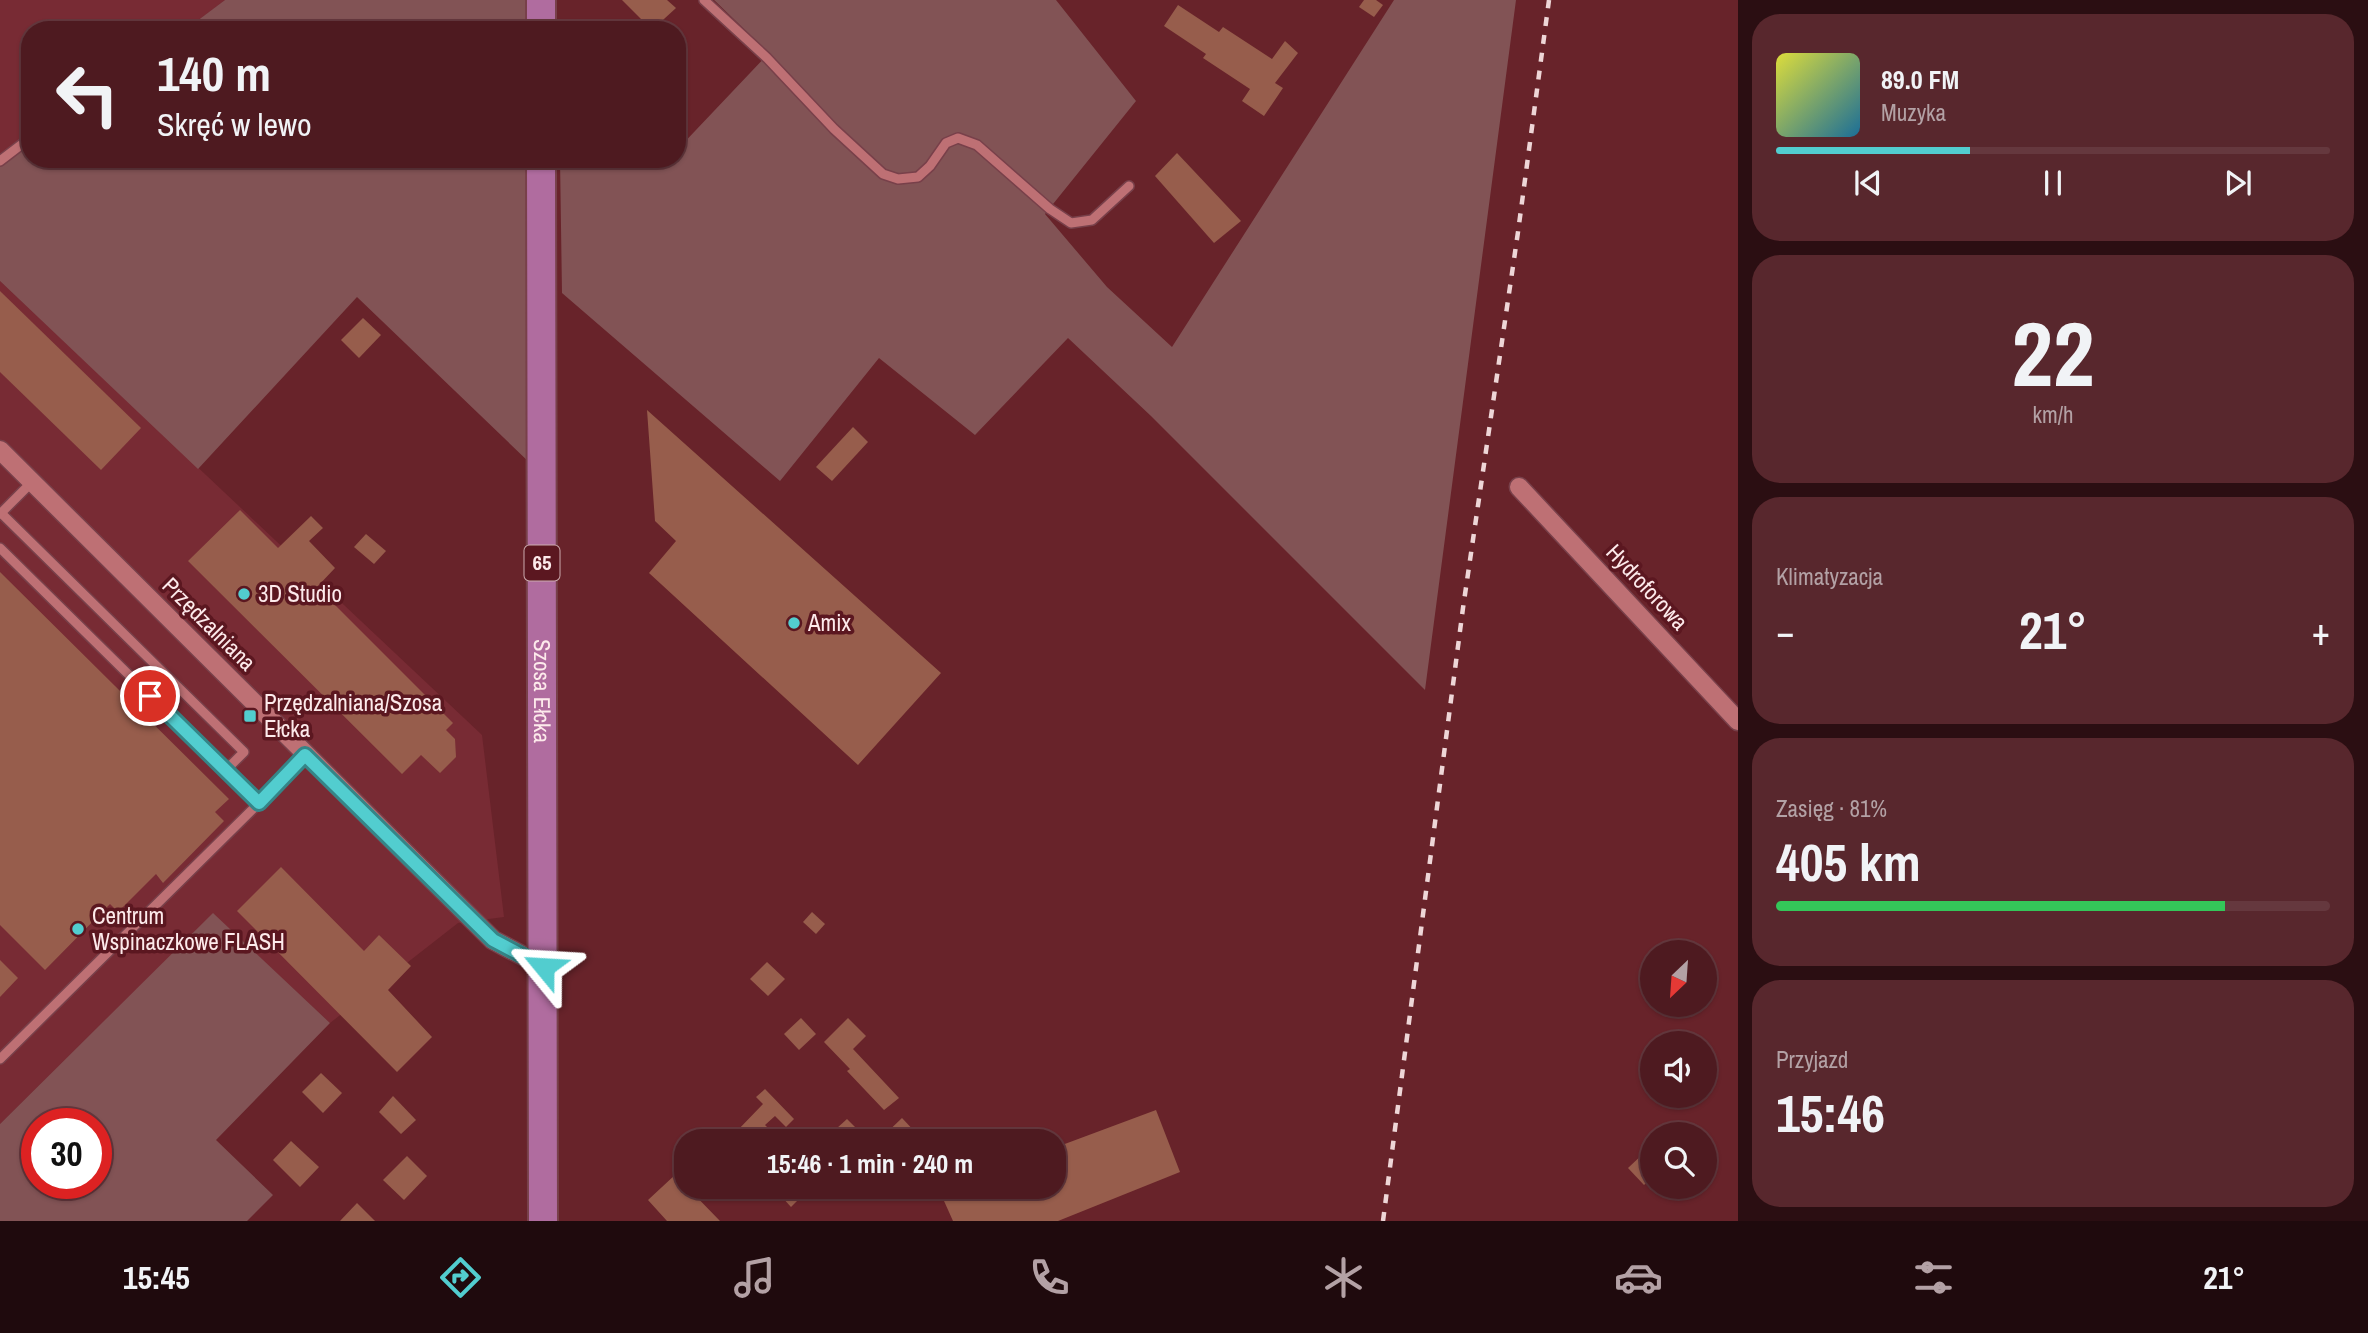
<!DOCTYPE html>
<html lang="pl">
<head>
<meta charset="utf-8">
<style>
  body { margin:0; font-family:"Archivo Narrow",sans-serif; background:#58272d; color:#f1f3f6; height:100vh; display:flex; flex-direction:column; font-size:26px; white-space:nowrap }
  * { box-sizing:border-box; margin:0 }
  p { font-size:23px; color:#b3a1a5 }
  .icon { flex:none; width:38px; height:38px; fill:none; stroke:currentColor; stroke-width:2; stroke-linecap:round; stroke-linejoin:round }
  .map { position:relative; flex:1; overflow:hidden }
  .side { display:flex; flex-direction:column; gap:14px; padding:14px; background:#2b0e12; width:630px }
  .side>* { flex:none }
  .guide { position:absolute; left:21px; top:21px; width:665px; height:147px; border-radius:28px; box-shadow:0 2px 5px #0004,0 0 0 2px #65383e; background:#4e1a20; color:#f1f3f6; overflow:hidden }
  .needle { width:46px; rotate:205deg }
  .buttons { position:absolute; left:1640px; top:940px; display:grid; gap:14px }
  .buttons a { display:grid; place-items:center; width:77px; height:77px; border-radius:50%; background:#4e1a20; box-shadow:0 2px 5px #0004,0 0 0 2px #65383e; font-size:35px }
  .speed { position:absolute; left:21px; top:1108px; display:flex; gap:14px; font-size:35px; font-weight:700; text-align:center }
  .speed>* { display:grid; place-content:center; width:91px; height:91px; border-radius:50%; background:#4e1a20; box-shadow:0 2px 5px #0004,0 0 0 2px #65383e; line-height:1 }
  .speed .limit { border:10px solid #d22; background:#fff; color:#111 }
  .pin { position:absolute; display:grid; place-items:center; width:60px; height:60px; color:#fff; margin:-30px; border:4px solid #fff; border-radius:50%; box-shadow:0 2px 7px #0007 }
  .me { position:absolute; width:77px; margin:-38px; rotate:297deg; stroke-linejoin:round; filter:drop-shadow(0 0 5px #0008) }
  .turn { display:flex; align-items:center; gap:24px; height:147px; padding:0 21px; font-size:32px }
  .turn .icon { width:91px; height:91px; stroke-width:2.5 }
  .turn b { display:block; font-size:49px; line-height:60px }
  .big { font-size:52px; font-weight:700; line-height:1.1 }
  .side .tile { flex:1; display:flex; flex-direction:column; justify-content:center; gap:10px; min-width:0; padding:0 24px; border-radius:28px; background:#58272d }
  .side .dial { align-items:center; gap:0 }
  .dial b { font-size:91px; line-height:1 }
  .song { display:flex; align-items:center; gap:21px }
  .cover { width:84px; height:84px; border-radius:10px; background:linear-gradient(135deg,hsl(60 70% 55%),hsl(200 70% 35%)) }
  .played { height:7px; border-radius:4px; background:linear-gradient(90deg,#52cdcf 35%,#65383e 35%) }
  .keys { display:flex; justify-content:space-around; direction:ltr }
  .heat { display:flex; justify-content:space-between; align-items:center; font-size:38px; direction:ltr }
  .charge { height:10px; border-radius:5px; background:linear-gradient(90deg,#34c759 81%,#65383e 0) }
  .trip { position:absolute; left:674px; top:1129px; width:392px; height:70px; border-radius:28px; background:#4e1a20; box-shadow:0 2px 5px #0004,0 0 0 2px #65383e; font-weight:700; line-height:70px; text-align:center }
  .menu { display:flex; height:112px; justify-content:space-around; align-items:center; background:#1f0a0d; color:#b3a1a5 }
  .menu .icon { width:49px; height:49px }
  .menu .on { color:#52cdcf }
  .menu b { font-size:32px; color:#f1f3f6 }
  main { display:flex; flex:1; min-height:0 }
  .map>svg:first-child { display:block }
</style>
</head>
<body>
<main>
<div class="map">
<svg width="1738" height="1221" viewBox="0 0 1738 1221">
  <rect width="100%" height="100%" fill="#68232a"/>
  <g fill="#782b34">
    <path d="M0 0H225L185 30H30V144L0 166Z"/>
    <path d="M0 281 482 735 504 917 458 923 330 1023 213 914 0 1124Z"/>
  </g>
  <g fill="#825355" fill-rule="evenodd">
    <path d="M225 0H529V30H185Z"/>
    <path d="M714 0H1056L1136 101 1045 214 1107 287 1172 347 1394 0H1516L1425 690 1151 416 1068 338 975 435 879 358 780 481 562 293 560 159H677V150L769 53Z"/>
    <path d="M30 144V159H530L531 464 357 297 198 469 0 281V166Z"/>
    <path d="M213 913 330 1023 216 1140 273 1195 247 1221H0V1124ZM37 1124H96V1183H37Z"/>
  </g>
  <g fill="#975d4c">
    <path d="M622 0H667L676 8 652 30Z"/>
    <path d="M1364 0H1376L1383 5 1374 17 1359 7Z"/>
    <path d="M1178 5 1219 32 1223 27 1272 59 1285 41 1298 53 1275 83 1283 88 1264 116 1242 101 1250 89 1203 58 1206 54 1164 26Z"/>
    <path d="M1177 153 1241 221 1214 243 1155 176Z"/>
    <path d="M0 291 141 428 101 470 0 372Z"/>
    <path d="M363 318 381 335 359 358 341 340Z"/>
    <path d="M647 410 941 673 858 765 649 573 676 541 655 521Z"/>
    <path d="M853 427 868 442 832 481 816 467Z"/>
    <path d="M240 510 278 548 311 516 323 528 309 541 335 568 317 587 453 723 446 730 455 739 456 757 440 773 421 755 402 774 188 561Z"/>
    <path d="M366 534 386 551 374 564 354 547Z"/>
    <path d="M0 572 229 799 215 812 224 821 163 883 156 874 118 912 110 904 45 970 0 925Z"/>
    <path d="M281 867 364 951 379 935 411 966 388 990 432 1037 397 1072 237 911Z"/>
    <path d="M812 912 825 924 816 934 803 922Z"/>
    <path d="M0 960 18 978 0 997Z"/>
    <path d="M767 962 785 979 768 996 750 979Z"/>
    <path d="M801 1018 816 1034 799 1050 784 1034Z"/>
    <path d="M848 1018 866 1036 853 1049 899 1098 884 1110 847 1071 850 1069 824 1042Z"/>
    <path d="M321 1073 342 1093 323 1113 302 1092Z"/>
    <path d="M765 1089 794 1119 786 1127 775 1116 765 1125 769 1129 757 1141H742L735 1133 763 1104 756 1097Z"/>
    <path d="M393 1096 416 1120 401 1134 379 1112Z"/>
    <path d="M1156 1110 1180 1172 1058 1221H953L940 1192 953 1186H1054V1148Z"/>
    <path d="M902 1118 917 1134 909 1141H878Z"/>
    <path d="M847 1119 869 1141H848L836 1129Z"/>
    <path d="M291 1141 319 1167 300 1187 273 1160Z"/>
    <path d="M1645 1152 1652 1159V1178L1644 1185 1628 1168Z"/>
    <path d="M407 1156 427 1176 404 1200 383 1180Z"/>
    <path d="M676 1174 686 1186 720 1221H667L648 1200Z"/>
    <path d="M791 1186H812L791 1207 781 1196Z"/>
    <path d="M357 1203 375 1221H340Z"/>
  </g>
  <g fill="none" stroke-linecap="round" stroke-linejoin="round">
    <defs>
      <g id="lane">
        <path d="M704 0 767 58 834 129 883 174 898 179 918 177 930 166 946 143 958 138 977 145 1050 209 1071 223 1092 220 1129 186"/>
        <path d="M0 161 30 138"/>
        <path d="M1 513 244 752 226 770"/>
        <path d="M0 514 32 482"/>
        <path d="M0 548 259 803"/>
        <path d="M0 1059 259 803 305 755"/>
      </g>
      <g id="street">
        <path d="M0 450 493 940 544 967"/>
        <path d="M1519 487 1738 721"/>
      </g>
      <g id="primary">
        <path d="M541 0V30"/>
        <path id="s1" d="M541 159 543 1221"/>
      </g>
    </defs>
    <use href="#lane" stroke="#78404a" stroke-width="12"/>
    <use href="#street" stroke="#78404a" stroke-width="21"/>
    <use href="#primary" stroke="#78404a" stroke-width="32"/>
    <use href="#lane" stroke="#be7074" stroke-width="9"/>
    <use href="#street" stroke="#be7074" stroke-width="18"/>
    <use href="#primary" stroke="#b06c9f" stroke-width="28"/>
    <path stroke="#eed6d7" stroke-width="4.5" stroke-dasharray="9 9" stroke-linecap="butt" d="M1383 1221 1463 608 1518 232 1549 0"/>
  </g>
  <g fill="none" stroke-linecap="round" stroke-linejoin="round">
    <defs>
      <path id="route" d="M150 696 259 803 305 755 493 940 544 967"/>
    </defs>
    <use href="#route" stroke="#358587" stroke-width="18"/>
    <use href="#route" stroke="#52cdcf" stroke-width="12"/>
  </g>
  <g fill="#52cdcf" stroke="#5b1720" stroke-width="2.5">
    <circle cx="244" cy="594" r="7"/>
    <circle cx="794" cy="623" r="7"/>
    <rect x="243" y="709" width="14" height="14" rx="3.5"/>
    <circle cx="78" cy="929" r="7"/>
  </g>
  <g text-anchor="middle" stroke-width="7" stroke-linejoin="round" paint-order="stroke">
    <rect fill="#5b1720" stroke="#ccabae" stroke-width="2" x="524.5" y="545.5" width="35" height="35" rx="5"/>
    <g font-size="21" font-weight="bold" fill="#fdeaeb">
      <text x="542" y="570">65</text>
    </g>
    <g font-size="23" fill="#fdeaeb" stroke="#5b1720">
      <text transform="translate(1647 587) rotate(47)" y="8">Hydroforowa</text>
      <text transform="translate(209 624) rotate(45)" y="8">Przędzalniana</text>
      <text dy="8" stroke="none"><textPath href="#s1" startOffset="532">Szosa Ełcka</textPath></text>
    </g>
    <g font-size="23" fill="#fdeaeb" stroke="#5b1720" text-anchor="start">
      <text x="258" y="602">3D Studio</text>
      <text x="808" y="631">Amix</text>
      <text x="264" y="711">Przędzalniana/Szosa<tspan x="264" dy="26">Ełcka</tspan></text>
      <text x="92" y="924">Centrum<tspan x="92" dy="26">Wspinaczkowe FLASH</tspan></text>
    </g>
  </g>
</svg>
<div class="buttons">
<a><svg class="needle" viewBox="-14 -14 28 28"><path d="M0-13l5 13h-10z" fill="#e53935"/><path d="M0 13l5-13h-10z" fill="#b3a1a5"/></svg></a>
<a><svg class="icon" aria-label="sound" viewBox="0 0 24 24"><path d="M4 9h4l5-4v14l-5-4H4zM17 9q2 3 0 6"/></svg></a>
<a><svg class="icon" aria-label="search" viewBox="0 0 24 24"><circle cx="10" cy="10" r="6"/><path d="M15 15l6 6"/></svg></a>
</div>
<div class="speed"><div class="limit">30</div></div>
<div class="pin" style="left:150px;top:696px;background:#d93025"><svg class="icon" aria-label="arrive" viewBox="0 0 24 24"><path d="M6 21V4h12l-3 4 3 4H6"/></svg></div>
<svg class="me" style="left:544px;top:967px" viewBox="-20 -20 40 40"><path d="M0-17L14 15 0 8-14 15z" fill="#52cdcf" stroke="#fff" stroke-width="4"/></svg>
<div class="trip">15:46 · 1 min · 240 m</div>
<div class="guide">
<div class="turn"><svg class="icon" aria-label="left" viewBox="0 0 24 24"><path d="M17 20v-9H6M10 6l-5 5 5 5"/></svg><div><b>140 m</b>Skręć w lewo</div></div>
</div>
</div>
<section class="side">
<div class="tile">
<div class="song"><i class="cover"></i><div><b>89.0 FM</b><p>Muzyka</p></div></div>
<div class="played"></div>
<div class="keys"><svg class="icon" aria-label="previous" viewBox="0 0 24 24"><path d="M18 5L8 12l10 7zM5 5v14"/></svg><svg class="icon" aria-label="pause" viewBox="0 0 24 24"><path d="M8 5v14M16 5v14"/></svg><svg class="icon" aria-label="next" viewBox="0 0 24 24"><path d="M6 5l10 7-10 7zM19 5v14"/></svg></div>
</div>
<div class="tile dial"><b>22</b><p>km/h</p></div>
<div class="tile"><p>Klimatyzacja</p>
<div class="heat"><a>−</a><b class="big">21°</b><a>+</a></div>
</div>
<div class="tile"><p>Zasięg · 81%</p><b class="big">405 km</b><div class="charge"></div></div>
<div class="tile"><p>Przyjazd</p><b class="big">15:46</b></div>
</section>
</main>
<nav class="menu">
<b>15:45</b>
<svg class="icon on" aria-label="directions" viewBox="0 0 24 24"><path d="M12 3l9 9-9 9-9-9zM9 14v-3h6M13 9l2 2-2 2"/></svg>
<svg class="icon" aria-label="music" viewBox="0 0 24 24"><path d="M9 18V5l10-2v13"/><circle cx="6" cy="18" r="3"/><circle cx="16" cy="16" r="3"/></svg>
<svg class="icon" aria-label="phone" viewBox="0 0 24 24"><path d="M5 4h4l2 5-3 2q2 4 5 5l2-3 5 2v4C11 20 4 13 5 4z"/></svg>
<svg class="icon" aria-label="climate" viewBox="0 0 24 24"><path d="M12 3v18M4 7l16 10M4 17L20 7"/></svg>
<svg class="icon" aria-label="car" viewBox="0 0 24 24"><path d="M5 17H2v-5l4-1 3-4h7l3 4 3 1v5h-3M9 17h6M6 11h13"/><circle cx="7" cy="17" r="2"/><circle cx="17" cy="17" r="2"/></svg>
<svg class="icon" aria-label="filters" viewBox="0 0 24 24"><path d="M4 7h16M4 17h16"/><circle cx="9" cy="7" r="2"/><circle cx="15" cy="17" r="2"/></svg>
<b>21°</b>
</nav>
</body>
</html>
